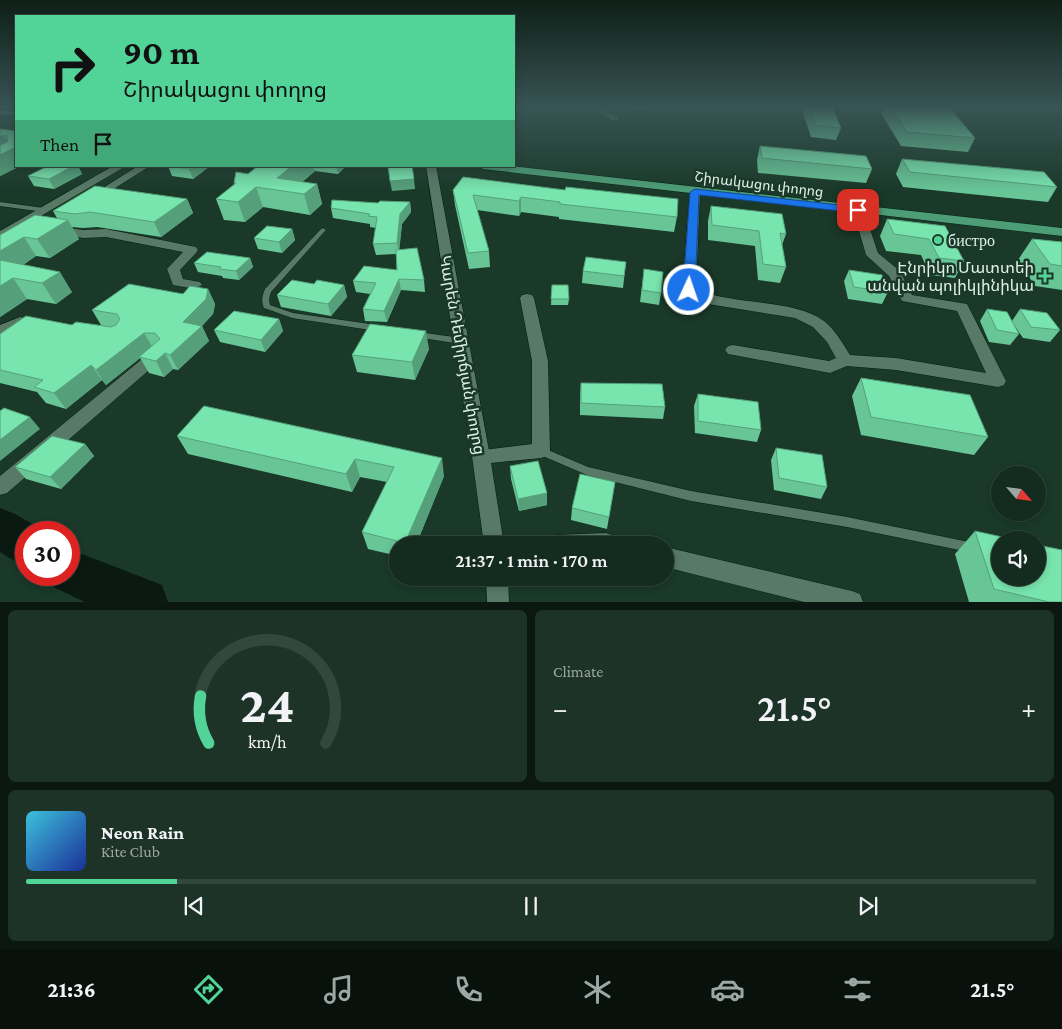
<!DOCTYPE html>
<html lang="en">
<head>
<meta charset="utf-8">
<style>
  body { margin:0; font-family:"Crimson Pro","Noto Sans Armenian",serif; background:#1d3328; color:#f1f3f6; height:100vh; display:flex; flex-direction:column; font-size:19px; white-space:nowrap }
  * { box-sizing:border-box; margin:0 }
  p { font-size:16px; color:#9da7a4 }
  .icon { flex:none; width:28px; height:28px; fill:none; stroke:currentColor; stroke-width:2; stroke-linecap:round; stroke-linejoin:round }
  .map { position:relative; height:602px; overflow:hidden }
  .panel { display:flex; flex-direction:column; gap:8px; padding:8px; background:#0b1811; flex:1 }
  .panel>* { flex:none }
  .guide { position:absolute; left:15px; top:15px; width:500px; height:152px; border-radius:0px; box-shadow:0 2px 8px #0003,0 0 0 1px #33473d; background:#52d397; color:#111; overflow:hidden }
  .needle { width:32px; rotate:118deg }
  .tools { position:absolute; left:991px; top:466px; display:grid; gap:10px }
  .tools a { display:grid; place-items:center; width:55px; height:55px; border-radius:50%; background:#142b1f; box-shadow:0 2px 8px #0003,0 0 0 1px #33473d; font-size:25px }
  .speed { position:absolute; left:15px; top:521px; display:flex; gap:10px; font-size:25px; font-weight:700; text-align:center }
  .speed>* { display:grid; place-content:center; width:65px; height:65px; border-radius:50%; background:#142b1f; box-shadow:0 2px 8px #0003,0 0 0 1px #33473d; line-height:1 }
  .speed .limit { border:8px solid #d22; background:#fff; color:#111 }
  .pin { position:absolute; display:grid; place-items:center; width:42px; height:42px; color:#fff; margin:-21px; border-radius:10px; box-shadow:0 2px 8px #0006 }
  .me { position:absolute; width:55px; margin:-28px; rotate:3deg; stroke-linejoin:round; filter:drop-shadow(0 0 4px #0008) }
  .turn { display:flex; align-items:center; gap:18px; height:105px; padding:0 25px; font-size:22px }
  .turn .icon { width:65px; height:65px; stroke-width:2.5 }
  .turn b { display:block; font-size:35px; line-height:42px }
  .then { display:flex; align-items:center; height:48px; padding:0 25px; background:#0003; gap:10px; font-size:19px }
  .big { font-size:38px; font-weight:600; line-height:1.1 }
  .panel .widget { flex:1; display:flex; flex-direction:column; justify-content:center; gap:8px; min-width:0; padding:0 18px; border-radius:8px; background:#1d3328 }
  .panel .dial { align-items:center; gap:0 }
  .dial svg { height:130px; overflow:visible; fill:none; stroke:#33473d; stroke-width:7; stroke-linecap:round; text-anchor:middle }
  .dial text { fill:#f1f3f6; stroke:none }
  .song { display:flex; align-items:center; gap:15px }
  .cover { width:60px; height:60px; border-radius:8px; background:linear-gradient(135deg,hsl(190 70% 55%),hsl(230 70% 35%)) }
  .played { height:5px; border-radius:2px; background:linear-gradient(90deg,#52d397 15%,#33473d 15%) }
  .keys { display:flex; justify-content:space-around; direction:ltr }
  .heat { display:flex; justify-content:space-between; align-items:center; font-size:28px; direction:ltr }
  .panel .tiles { flex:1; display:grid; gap:8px; grid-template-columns:1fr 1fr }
  .widget:last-child { grid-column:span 2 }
  .trip { position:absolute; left:389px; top:536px; width:285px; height:50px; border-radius:25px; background:#142b1f; box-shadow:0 2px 8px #0003,0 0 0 1px #33473d; font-weight:600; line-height:50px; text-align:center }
  .tabs { display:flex; height:80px; justify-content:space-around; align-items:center; background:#08110c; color:#9da7a4 }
  .tabs .icon { width:35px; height:35px }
  .tabs .active { color:#52d397 }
  .tabs b { font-size:22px; color:#f1f3f6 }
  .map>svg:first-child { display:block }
</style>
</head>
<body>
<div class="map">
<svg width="1062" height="602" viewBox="0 0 1062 602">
  <rect width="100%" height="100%" fill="#1a3929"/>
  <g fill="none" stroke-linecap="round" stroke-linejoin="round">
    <g fill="#0a1911" fill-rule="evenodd">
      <path d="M0 508 15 514 41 529 43 532H26V564L11 559 0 552Z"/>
      <path d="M69 549 162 585 168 602H85L53 587 48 575H69Z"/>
    </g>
    <defs>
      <g id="service">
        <path d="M0 202 44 208 47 210 44 212 0 206Z"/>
        <path d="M323 228 326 230 325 231 271 292 269 299 270 305 293 313 377 325 381 328 380 330 377 331 292 318 264 308C261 301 262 296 265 289L321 229Z"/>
        <path d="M418 332 461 338 464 339 465 341 464 343 461 344 415 337 414 335 415 333Z"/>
        <path d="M541 447 588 467 691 491 847 517 969 542 973 543 975 547 973 551 969 552 847 527 691 501 587 475 538 454 536 451 538 448Z"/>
      </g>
      <g id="minor">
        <path d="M589 107H599L620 119 613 121Z"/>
        <path d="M695 189 700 192 696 289C733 306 793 298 824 321 835 330 842 342 850 355L896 358 986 373 957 311 902 301 889 276 866 255 853 210 855 208H863L878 253 900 271 912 295 967 304 1006 381 1004 385 998 387 896 370 847 366 830 373 728 354 725 350 728 346 733 345 829 361 836 358 827 342 813 327 795 318 708 304 684 294 682 291 690 192Z"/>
        <path d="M57 226 83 230 106 229 196 247 198 250 196 253 180 270 183 279 200 282 202 285 195 289 173 285 167 269 183 252 106 237 83 238 53 232 51 230Z"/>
        <path d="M527 294 532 295 534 298 548 361 550 451 547 456 541 458 481 464 475 461 472 456 475 451 532 444V361L520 298 522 295Z"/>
        <path d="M20 317 37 320 39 323 37 326 22 327 0 336V325Z"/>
        <path d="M158 349 163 350 166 354 163 358 7 493 0 495V476L153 350Z"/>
        <path d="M606 533 620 538 623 545H547L550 538 557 535Z"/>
        <path d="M665 547 852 591 860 594 863 602H804L665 567Z"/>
      </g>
      <g id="tertiary">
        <path d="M113 166H126L0 240V231Z"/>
        <path d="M138 166H150L96 200H88L87 198Z"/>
        <path d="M426 166H436L490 456 504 545H484L472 456Z"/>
        <path d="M486 578H508L509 602H487Z"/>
      </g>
      <g id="primary">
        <path d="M0 110 16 111V115L0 114Z"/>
        <path d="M478 166H511L1062 228V236L483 169Z"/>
      </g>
    </defs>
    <use href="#service" stroke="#011f11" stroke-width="1"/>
    <use href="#minor" stroke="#011f11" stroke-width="1"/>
    <use href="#tertiary" stroke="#011f11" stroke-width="1"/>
    <use href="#primary" stroke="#011f11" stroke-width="1"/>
    <use href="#service" fill="#587966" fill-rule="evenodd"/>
    <use href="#minor" fill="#587966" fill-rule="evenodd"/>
    <use href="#tertiary" fill="#587966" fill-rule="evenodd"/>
    <use href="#primary" fill="#4d9d76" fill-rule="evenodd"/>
  </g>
  <g fill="#68c596">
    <path d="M629 107H647L646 110 629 108Z"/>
    <path d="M801 107H832L841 128 836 140 811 137Z"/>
    <path d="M884 107H949L975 138 968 152 901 146 881 113Z"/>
    <path d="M0 129 16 131V166H20L0 176Z"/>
    <path d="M760 146 872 169 866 183 758 173 757 160Z"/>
    <path d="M902 159 1057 187 1048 202 903 187 896 174Z"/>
    <path d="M48 166H78L82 174 54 189 34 186 28 176Z"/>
    <path d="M168 166H210L193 179 172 176Z"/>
    <path d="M258 166H346L338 174 315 171 302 182 317 184 322 204 310 215 263 207 245 222 224 220 216 199 234 185V183L248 174Z"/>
    <path d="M453 190H565L677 217 674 232 559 219V217L521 212 519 216 477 210 489 251 490 267 469 269 455 205Z"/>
    <path d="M187 199 193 213 161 237 97 227 83 228 72 227 79 239 50 258 36 256 23 265 72 292 56 304 27 299 0 317V235L57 218 53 211Z"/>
    <path d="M410 202 411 212 402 224 399 249 424 280 425 292 401 290 387 322 365 321 363 309 370 294 356 292 353 281 397 270 396 254 376 255 373 244 376 228 370 227V224L333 218 331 208 378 203Z"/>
    <path d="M711 206 786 234 782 245 786 267 780 283 758 280 755 246 708 240V221Z"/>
    <path d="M887 219 945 226 964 261 955 278 930 275 921 255 886 251 880 236Z"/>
    <path d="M292 229 295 240 282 253 258 249 254 238Z"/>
    <path d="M1032 239 1062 242V290L1035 286 1018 260Z"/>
    <path d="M250 258 253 267 239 280 223 278 222 276 198 272 194 263Z"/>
    <path d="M626 262 623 288 582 283 583 271Z"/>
    <path d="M644 269 661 293 659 305 640 302Z"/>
    <path d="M849 270 888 292 882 304 848 299 844 281Z"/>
    <path d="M314 284 344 285 347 297 331 316 281 307 277 295Z"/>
    <path d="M552 285 569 299 568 305H551Z"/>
    <path d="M208 289 215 304 213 314 202 326 209 341 178 370 173 369 164 377 149 373 140 358 106 385 102 380 66 409 46 403 37 392 0 383V334L72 325H101L92 310Z"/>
    <path d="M987 309 1012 321 1020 309 1060 330 1050 342 1023 338 1014 325 1019 334 1010 345 989 342 980 321Z"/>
    <path d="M279 319 283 331 265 352 220 342 214 330Z"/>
    <path d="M429 349 415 380 357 372 352 355Z"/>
    <path d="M861 378 988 437 974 455 861 435 852 396Z"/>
    <path d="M581 383 665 407 663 419 580 415V395Z"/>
    <path d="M698 394 761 430 757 442 695 433 694 406Z"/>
    <path d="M204 406 444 476 416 545H398V556L368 549 362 532 387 482 360 477 352 492 188 454 177 436Z"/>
    <path d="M85 444 94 456 61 489 26 479 15 467Z"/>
    <path d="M776 448 827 487 821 499 774 490 771 460Z"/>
    <path d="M510 466 547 493V505L519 511 511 479Z"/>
    <path d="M613 494 607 529 571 520 572 508Z"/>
    <path d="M975 531 1062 602H969L955 554Z"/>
  </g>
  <g fill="#55a07a">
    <path d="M4 135 12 149 16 147V166H20L0 176V137Z"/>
    <path d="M73 166H78L82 174 54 189 49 179Z"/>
    <path d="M193 166H210L193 179 189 169Z"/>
    <path d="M292 166H313L315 171 291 192 277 178Z"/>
    <path d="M336 166H346L338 174Z"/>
    <path d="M414 179 415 189 392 191 390 181Z"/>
    <path d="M317 184 322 204 310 215 304 194Z"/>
    <path d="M256 187 263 207 245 222 238 202Z"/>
    <path d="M521 197V212L519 216V201Z"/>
    <path d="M187 199 193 213 161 237 154 222Z"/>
    <path d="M410 202 411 212 402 224 399 254 397 243 400 214Z"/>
    <path d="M68 220 79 239 50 258 37 239Z"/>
    <path d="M292 229 295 240 282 253 279 242Z"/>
    <path d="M24 237 36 256 2 278 0 274V251Z"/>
    <path d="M250 258 253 267 239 280 236 271Z"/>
    <path d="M60 272 72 292 56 304 42 283Z"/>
    <path d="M13 278 27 299 0 317V286Z"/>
    <path d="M399 279 401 290 387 322 384 311Z"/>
    <path d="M344 285 347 297 331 316 328 304Z"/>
    <path d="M208 289 215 304 213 314 200 328 202 326 209 341 178 370 170 355 183 322Z"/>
    <path d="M279 319 283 331 265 352 261 340Z"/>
    <path d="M426 331 429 349 415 380 412 362Z"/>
    <path d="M144 333 153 348 106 385 96 370Z"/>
    <path d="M165 353 173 369 164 377 156 361Z"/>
    <path d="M91 365 102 380 66 409 54 393Z"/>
    <path d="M30 417 40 429 0 461V440Z"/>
    <path d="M85 444 94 456 61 489 50 477Z"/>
    <path d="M442 458 444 476 416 545H406L405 543Z"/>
    <path d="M355 459 360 477 352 492 346 474Z"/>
    <path d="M547 493V505L519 511 518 499Z"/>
  </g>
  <g fill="#79e5ae" stroke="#55a07a">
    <path d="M808 107H832L841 128 815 125Z"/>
    <path d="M891 107H949L975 138 907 132Z"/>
    <path d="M0 129 16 131V147L0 155V145L7 142 8 136 4 135 0 137Z"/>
    <path d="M760 146 866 156 872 169 762 158Z"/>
    <path d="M902 159 1044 172 1057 187 910 172Z"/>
    <path d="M48 166H73L49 179 28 176Z"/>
    <path d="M167 166H193L189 169Z"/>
    <path d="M258 166H292L277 178 317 184 304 194 256 187 238 202 216 199 236 183H234L236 172 248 174Z"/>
    <path d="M388 166H412L414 179 390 181Z"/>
    <path d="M463 177 565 190 566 187 678 199 677 217 560 204V202L521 197 519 201 473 195 489 251 468 253 453 190Z"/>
    <path d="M95 186 187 199 154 222 90 212 75 214 53 211Z"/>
    <path d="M332 200 378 203 380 201 410 202 400 214 397 243 373 244 377 217 368 216 370 214 331 208Z"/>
    <path d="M711 206 782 214 786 234 780 233 786 267 763 264 759 231 712 225Z"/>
    <path d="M35 215 68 220 37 239 24 237 0 251V235Z"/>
    <path d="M887 219 945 226 964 261 939 258 929 239 894 234Z"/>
    <path d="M267 226 292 229 279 242 254 238Z"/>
    <path d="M1032 239 1062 242V266L1050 264Z"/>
    <path d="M417 248 424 280 399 279 384 311 363 309 376 283 353 281 364 266 397 270 396 250Z"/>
    <path d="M207 252 250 258 236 271 220 269 221 267 194 263Z"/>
    <path d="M586 257 626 262 624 276 583 271Z"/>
    <path d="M0 260 60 272 42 283 13 278 0 286Z"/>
    <path d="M644 269 663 272 661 293 642 290Z"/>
    <path d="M849 270 882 275 888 292 854 287Z"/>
    <path d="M292 280 314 284 317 280 344 285 328 304 277 295Z"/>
    <path d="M129 284 183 294 190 286 208 289 206 299 183 322 202 326 170 355 165 353 156 361 139 357 160 339 155 333H144L96 370 91 365 54 393 34 387 43 380 0 370V334L26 316 72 325 76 322 111 327 116 325 120 319 117 314 92 310Z"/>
    <path d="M552 285H568L569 299H551Z"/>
    <path d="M987 309 1007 312 1019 334 997 330Z"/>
    <path d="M1020 309 1047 313 1060 330 1031 327Z"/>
    <path d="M234 311 279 319 261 340 214 330Z"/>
    <path d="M370 324 426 331 412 362 352 355Z"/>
    <path d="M861 378 970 395 988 437 871 417Z"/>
    <path d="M581 383 662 384 665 407 581 403Z"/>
    <path d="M698 394 758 402 761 430 698 421Z"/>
    <path d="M204 406 442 458 405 543 362 532 394 467 355 459 346 474 177 436Z"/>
    <path d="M4 408 30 417 0 440V411Z"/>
    <path d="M52 436 85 444 50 477 15 467Z"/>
    <path d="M776 448 822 455 827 487 779 478Z"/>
    <path d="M538 461 547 493 518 499 510 466Z"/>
    <path d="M580 474 615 482 609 517 572 508Z"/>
    <path d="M975 531 1016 540H1000V578H1038V545L1062 550V602H1049L994 589Z"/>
  </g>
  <linearGradient id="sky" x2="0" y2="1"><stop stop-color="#0e1f17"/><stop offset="0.56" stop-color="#385454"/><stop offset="1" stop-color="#385454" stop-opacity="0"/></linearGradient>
  <rect width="1062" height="191" fill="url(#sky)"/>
  <path fill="#1a73e8" stroke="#114b97" d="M695 189 858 207 863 210 858 213 699 195 695 290 689 294 683 290 690 192Z"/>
  <g fill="#52d397" stroke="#1a3929" stroke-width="2">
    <circle cx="938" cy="240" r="5"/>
    <path d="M1042.5 268.5h5v5h5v5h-5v5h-5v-5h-5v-5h5z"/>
  </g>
  <g text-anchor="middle" stroke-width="5" stroke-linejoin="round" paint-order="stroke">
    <g font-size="14" fill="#deefe5" stroke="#1a3929">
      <text transform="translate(759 184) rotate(7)" y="5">Շիրակացու փողոց</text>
    </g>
    <g font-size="16" fill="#deefe5" stroke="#1a3929" text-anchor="start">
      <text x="948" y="246">бистро</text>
      <text x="1034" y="273" text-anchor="end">Էնրիկո Մատտեի<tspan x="1034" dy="18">անվան պոլիկլինիկա</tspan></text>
    </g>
    <g font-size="16" fill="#deefe5" stroke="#1a3929">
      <text transform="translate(463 355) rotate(80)" y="6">Կարեն Դեմիրճյան փողոց</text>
    </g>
  </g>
</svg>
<div class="tools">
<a><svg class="needle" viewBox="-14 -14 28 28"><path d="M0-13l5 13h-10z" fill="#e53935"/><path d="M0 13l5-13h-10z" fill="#9da7a4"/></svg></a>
<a><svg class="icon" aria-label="sound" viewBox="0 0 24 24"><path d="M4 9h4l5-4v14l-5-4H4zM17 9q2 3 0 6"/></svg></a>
</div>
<div class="speed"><div class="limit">30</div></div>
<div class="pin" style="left:858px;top:210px;background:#d93025"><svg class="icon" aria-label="arrive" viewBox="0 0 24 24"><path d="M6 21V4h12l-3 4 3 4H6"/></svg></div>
<svg class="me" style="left:689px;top:290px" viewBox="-20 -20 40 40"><circle r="17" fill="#1a73e8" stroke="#fff" stroke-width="3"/><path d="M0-11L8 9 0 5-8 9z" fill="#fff"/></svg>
<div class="trip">21:37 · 1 min · 170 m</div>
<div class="guide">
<div class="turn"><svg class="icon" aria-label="right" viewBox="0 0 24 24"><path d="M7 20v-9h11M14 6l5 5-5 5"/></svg><div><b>90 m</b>Շիրակացու փողոց</div></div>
<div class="then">Then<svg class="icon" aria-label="arrive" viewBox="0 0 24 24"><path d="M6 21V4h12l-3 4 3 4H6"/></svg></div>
</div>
</div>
<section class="panel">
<div class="tiles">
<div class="widget dial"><svg viewBox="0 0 100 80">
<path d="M14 69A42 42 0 1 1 86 69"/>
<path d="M14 69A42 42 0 0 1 9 40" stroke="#52d397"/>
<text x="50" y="56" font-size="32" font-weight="700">24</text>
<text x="50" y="72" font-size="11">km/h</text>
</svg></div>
<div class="widget"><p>Climate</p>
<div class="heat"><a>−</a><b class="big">21.5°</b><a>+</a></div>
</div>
<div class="widget">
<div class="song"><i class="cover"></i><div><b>Neon Rain</b><p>Kite Club</p></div></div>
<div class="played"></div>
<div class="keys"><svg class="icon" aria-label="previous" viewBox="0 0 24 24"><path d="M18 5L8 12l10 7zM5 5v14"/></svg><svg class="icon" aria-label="pause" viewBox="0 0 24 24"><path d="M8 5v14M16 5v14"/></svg><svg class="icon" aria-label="next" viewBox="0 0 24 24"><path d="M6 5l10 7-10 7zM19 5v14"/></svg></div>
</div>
</div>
</section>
<nav class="tabs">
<b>21:36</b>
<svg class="icon active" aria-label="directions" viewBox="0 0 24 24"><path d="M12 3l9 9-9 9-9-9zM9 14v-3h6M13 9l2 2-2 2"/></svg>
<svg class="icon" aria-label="music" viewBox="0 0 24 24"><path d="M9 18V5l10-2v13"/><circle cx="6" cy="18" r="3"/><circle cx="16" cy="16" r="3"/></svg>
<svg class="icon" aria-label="phone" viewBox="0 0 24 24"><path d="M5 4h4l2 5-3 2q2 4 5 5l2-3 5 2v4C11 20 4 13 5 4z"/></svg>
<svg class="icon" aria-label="climate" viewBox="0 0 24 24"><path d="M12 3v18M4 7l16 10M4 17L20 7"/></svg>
<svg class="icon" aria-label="car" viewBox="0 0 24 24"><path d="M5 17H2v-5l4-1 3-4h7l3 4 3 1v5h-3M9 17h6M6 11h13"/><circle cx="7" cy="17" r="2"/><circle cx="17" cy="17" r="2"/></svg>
<svg class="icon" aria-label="filters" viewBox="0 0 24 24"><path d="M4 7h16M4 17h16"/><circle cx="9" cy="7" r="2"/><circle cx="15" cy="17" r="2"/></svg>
<b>21.5°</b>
</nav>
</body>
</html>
